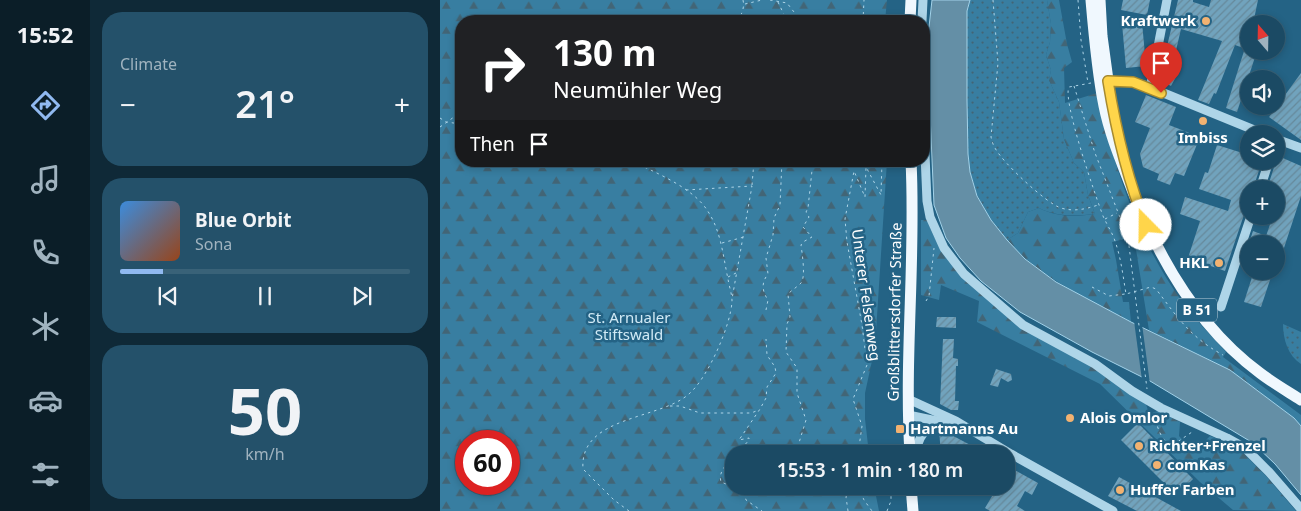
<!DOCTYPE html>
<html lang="en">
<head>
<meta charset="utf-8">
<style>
  body { margin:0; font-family:"Noto Sans",sans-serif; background:#24516a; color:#f1f3f6; height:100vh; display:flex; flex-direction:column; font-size:19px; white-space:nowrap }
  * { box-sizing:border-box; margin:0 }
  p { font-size:16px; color:#a0b3bf }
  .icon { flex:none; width:28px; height:28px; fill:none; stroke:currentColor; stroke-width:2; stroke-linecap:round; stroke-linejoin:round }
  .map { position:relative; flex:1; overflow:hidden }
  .panel { display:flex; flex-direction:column; gap:12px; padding:12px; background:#0f2937; width:350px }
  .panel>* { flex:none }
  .banner { position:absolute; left:15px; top:15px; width:475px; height:152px; border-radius:20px; box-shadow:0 2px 8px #0003,0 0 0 1px #396278; background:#202124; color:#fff; overflow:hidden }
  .needle { width:32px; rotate:340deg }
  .controls { position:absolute; left:800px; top:15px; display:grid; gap:10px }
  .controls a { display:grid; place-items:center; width:45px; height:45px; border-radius:50%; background:#1b4a64; box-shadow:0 2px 8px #0003,0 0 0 1px #396278; font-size:25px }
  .speed { position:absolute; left:15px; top:430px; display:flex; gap:10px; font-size:25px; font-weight:700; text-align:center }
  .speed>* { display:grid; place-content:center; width:65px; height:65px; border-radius:50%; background:#1b4a64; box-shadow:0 2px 8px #0003,0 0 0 1px #396278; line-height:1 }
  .speed .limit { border:8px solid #d22; background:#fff; color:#111 }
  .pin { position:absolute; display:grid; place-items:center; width:42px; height:42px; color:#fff; margin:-51px -21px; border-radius:50% 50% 50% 0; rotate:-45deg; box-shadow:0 0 5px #0007 }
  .pin .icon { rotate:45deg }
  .me { position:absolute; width:55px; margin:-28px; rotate:338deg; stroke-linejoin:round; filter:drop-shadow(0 0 4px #0008) }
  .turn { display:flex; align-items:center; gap:18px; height:105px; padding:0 15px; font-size:22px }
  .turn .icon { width:65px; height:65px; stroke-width:2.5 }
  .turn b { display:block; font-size:35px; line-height:42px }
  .then { display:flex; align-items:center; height:48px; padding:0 15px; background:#0003; gap:10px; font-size:19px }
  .big { font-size:38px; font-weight:600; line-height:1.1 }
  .panel .card { flex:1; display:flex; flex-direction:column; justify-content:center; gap:8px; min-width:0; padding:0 18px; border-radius:20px; background:#24516a }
  .panel .dial { align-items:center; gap:0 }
  .dial b { font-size:65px; line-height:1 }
  .song { display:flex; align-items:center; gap:15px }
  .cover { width:60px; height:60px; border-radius:8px; background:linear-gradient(135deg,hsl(210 70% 55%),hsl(20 70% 35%)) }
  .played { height:5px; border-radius:2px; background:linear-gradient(90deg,#90b9f0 15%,#396278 15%) }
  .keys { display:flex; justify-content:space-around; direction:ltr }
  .heat { display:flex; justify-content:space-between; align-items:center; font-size:28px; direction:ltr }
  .trip { position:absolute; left:285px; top:445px; width:290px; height:50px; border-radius:20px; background:#1b4a64; box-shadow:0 2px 8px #0003,0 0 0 1px #396278; font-weight:600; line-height:50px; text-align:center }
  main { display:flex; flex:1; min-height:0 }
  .tabs { display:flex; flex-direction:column; width:90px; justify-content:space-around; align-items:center; background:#0b1e28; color:#a0b3bf }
  .tabs .icon { width:35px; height:35px }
  .tabs .current { color:#90b9f0 }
  .tabs b { font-size:22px; color:#f1f3f6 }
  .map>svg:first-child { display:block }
</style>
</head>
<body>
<main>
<nav class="tabs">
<b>15:52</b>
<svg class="icon current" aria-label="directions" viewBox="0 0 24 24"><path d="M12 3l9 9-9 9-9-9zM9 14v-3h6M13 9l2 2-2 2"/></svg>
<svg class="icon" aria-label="music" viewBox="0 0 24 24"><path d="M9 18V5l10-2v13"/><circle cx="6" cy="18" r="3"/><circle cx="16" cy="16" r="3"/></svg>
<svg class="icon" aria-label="phone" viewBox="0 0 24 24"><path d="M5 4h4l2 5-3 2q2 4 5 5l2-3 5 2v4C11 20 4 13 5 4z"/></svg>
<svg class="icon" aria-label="climate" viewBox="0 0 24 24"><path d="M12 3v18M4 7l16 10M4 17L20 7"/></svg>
<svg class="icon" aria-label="car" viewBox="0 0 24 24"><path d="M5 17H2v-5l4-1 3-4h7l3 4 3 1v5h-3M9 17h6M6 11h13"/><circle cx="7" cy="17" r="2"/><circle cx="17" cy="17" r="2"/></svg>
<svg class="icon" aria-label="filters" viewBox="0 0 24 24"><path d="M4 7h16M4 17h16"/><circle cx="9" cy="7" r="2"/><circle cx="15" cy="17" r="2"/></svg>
</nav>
<section class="panel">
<div class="card"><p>Climate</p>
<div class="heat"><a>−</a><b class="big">21°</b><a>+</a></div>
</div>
<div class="card">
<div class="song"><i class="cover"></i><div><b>Blue Orbit</b><p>Sona</p></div></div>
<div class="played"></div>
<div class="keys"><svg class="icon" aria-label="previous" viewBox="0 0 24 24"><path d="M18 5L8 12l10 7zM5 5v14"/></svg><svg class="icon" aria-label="pause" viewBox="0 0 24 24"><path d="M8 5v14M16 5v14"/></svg><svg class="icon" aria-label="next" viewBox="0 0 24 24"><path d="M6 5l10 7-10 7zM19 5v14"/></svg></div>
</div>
<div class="card dial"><b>50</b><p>km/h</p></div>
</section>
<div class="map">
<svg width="861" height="511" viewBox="0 0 861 511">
  <defs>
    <pattern id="green-dots" width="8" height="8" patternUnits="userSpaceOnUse" patternTransform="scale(1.25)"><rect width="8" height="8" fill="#387ea1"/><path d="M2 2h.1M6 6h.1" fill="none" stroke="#426576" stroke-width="1.8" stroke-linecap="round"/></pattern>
    <pattern id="forest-firs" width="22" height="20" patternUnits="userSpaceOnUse" patternTransform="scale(1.25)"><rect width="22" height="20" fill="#387ea1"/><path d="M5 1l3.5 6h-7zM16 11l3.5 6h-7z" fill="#426576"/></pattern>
    <pattern id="building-hatch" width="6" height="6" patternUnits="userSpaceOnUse" patternTransform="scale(1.25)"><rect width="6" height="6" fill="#71a3bd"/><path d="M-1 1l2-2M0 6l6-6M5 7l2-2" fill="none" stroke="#66899b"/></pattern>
  </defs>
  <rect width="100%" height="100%" fill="#246385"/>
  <g fill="url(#green-dots)">
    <path d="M530 0H607L611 24 610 42 606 55 611 70 609 80 619 102 624 139 634 163 644 172 648 195 655 214C635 216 617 217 599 208L588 212 578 233 567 240 551 220 537 195 530 172 528 154 527 101V11Z"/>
    <path d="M843 324 861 332V364C848 356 843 339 843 324Z"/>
  </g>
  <g fill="url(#forest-firs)" fill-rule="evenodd">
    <path d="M0 0H447L445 21H21V161H447L435 347 425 393V419L429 454H294V486H434L439 511H0ZM26 441H69V484H26Z"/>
    <path d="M607 0H619L627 44 632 62 624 68 625 103 657 93C674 166 697 239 741 300 754 319 771 335 786 352L783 357 861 415V426L854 418 790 370 709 330 694 237 672 242 676 260 683 302H689L691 322C647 298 600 278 567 240L578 233 588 212 599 208C616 217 635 217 655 214L648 195 644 172 634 163 624 139 619 102 609 80 611 70 606 55 610 42 611 24Z"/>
    <path d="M481 220H487C511 285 566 310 621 345 650 364 678 384 706 404L709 414 718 411 740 422 739 436 747 445 763 443 770 436 796 446 826 476 856 511 793 510 760 482 660 384 537 322 539 301 501 285 499 300 481 295Z"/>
  </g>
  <path fill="#648fa6" stroke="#a2d2e9" d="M492 0H530L527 11V101L528 154 530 172 537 196 551 220 567 240 585 259 616 282 691 322 790 370 854 418 861 426V495L835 464 813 443 710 381 652 352 580 312 541 281 520 258 506 238 494 205 487 45Z"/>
  <path fill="#246385" d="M694 321 702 324 710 384 702 380Z"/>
  <g fill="url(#building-hatch)">
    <path d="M683 0H710L707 15 681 10Z"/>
    <path d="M738 0H753V2L769 7 771 0H818L813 24H809V50L795 45 776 94 774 93 769 104 758 100 782 41 741 29 731 72 737 75 731 86 719 80Z"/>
    <path d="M702 22 706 66 686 68 682 24Z"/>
    <path d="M804 51H817L797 112 786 108Z"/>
    <path d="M861 73V140L829 117Z"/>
    <path d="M706 95 736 107 729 125 760 137 744 176 735 173 730 185 717 180 719 174 703 167 700 154 710 128 695 122Z"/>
    <path d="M777 145 809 155V161H822L813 189H809V200L785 271 748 258 760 221 740 214 745 197 788 211 791 200 759 189 765 172 768 173Z"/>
    <path d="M836 155 861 166V196L843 251 836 249V244H809V267L802 264 813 231 826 236 833 216H836V189H827L836 161Z"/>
    <path d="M814 271H833L821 307 804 302Z"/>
    <path d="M497 317H516V328L496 327Z"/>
    <path d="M503 339H514L513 358 518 359V366H516L515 401H519L518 410H511L500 404Z"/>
    <path d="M556 369 571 374 572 380 568 382 561 378 558 387 550 385Z"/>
    <path d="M698 423 753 479 744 488 728 487 681 440Z"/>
    <path d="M499 430H502L536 448 532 454H501Z"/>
    <path d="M571 468 598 483 592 495 585 491 577 506 585 511H550L545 508 558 486H566V477Z"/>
    <path d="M679 477 741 511H697L668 496Z"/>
  </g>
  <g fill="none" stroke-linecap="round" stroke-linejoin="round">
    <g stroke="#aed5e8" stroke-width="1" stroke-dasharray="2.5 4" stroke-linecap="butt">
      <path d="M330 0 347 3 361 21"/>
      <path d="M553 0 558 63 551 137C552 141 553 145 555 148 562 162 607 204 621 208 634 212 646 209 658 205"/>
      <path d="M638 0 641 40 648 83"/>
      <path d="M338 2 347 21"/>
      <path d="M305 4 322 0"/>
      <path d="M303 14 307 18 306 21"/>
      <path d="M298 21C301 15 305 8 303 0"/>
      <path d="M423 21 424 0"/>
      <path d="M651 83 629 87C622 100 656 197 663 216 667 225 672 232 675 241 681 258 683 276 686 294L711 287 716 289C738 318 750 337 783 355"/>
      <path d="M634 86 655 153 688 238 707 389"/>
      <path d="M0 118 6 122 21 124"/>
      <path d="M0 127 21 112"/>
      <path d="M312 185 314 161"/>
      <path d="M246 190 312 186 292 299"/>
      <path d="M665 219 677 213"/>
      <path d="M282 243 304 237"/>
      <path d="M288 277 296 273"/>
      <path d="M652 287 669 296 685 294"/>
      <path d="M486 301 489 296 494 248"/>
      <path d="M326 310 328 300C322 291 321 283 328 274L326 258 333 235 334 218 340 205 342 161"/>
      <path d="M230 406H240L260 413H311L319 410"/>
      <path d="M714 414C717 425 720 441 732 445L735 452"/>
      <path d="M733 445 752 432"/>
      <path d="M297 454 309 440V438L299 440 320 409 326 398 327 387 336 373 335 367 327 355 326 339"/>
      <path d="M346 454 358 446 366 420 357 393V368L346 352 347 324 350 317 348 294C352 290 357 287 361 283 366 277 362 253 361 245L363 242 372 237 363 227 369 217 366 212 368 208 373 161"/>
      <path d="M418 454 422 426 413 399 427 365 422 325 407 242 405 219 414 171 425 197 426 167 441 195 442 161"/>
      <path d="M294 457C287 464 278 471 281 482L286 484 294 483"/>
      <path d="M303 486 306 500 322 511"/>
      <path d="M418 486 424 500 432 511"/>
      <path d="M189 511 174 500 143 469C139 415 222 420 250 393 268 377 291 325 292 301 292 294 289 286 288 279 283 256 281 230 267 210 253 188 215 172 191 161"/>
      <path d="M408 511 406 497 410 486"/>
      <path d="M447 511 451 501V492"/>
    </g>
    <g stroke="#aed5e8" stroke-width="9">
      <path d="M482 21 483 0"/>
      <path d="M663 82H693L704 85 824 134"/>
      <path d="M710 88 727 0"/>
      <path d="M484 131 487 201 490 217 504 248 524 274 583 325 655 364 692 391 721 408 787 438 805 448 829 472 861 509"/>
      <path d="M836 139 861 148"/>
      <path d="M820 189 829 161"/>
      <path d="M822 216 825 217"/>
      <path d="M781 307 811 216"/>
      <path d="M468 399 516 421 571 454 673 511"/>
      <path d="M468 415 516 425"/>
      <path d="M476 454C478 437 484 427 502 423"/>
    </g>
    <g stroke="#f0f8fe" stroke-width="11">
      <path d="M651 0C654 35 657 71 664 106 670 136 682 163 693 192 720 261 759 328 820 373 833 383 847 391 861 400"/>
      <path d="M660 0 662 36 670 95"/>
      <path d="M470 21 471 0"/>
      <path d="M470 454C464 356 476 259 471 161"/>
      <path d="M471 486 473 511"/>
    </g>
  </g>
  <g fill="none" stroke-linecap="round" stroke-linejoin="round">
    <defs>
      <path id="route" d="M706 225C687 179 676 130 668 81L693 82 721 93"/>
    </defs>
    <use href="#route" stroke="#a68a30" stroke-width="12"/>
    <use href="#route" stroke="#ffd54a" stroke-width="9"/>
  </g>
  <g fill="#f2b271" stroke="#246385" stroke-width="2">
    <circle cx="766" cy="21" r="5"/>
    <circle cx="763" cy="121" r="5"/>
    <circle cx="779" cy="263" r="5"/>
    <circle cx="630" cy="418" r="5"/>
    <rect x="455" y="424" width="10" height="10" rx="2.5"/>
    <circle cx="699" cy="446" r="5"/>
    <circle cx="717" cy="465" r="5"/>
    <circle cx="680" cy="490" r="5"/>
  </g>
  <g text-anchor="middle" stroke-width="5" stroke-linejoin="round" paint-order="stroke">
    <rect fill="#246385" stroke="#bdd0da" stroke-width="1" x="737" y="298.5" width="40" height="23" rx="4"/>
    <g font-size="14" font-weight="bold" fill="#fff">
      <text x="757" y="315">B 51</text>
    </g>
    <g font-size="15" font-weight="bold" fill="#fff" stroke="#246385" text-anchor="start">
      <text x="756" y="26" text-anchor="end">Kraftwerk</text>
      <text x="763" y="143" text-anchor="middle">Imbiss</text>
      <text x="769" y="268" text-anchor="end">HKL</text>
      <text x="640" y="423">Alois Omlor</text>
      <text x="470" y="434">Hartmanns Au</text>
      <text x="709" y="451">Richter+Frenzel</text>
      <text x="727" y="470">comKas</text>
      <text x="690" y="495">Huffer Farben</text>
    </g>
    <g font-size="15" fill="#fff" stroke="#246385">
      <text transform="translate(426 295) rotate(82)" y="5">Unterer Felsenweg</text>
      <text transform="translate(455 312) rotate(-89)" y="5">Großblittersdorfer Straße</text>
    </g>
    <g font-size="15" fill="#d1eaf6" stroke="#246385">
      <text x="189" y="323">St. Arnualer<tspan x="189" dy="17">Stiftswald</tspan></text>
    </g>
  </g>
</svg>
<div class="controls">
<a><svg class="needle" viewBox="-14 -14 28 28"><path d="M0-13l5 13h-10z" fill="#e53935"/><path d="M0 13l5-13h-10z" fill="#a0b3bf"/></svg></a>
<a><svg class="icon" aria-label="sound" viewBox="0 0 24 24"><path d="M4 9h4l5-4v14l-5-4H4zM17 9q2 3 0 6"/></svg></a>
<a><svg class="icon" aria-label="layers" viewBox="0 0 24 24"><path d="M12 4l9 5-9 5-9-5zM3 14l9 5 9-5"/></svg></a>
<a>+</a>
<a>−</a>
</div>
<div class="speed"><div class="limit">60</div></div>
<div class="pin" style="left:721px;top:93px;background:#d93025"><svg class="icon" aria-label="arrive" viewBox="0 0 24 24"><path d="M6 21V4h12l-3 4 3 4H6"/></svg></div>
<svg class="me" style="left:706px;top:225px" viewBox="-20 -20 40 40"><circle r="19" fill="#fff"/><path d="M0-13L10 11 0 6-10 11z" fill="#ffd54a"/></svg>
<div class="trip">15:53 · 1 min · 180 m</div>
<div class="banner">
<div class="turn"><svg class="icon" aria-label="right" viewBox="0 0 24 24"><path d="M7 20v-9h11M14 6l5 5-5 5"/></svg><div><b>130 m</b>Neumühler Weg</div></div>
<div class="then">Then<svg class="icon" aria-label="arrive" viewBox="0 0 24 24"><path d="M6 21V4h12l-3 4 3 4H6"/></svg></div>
</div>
</div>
</main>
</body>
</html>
